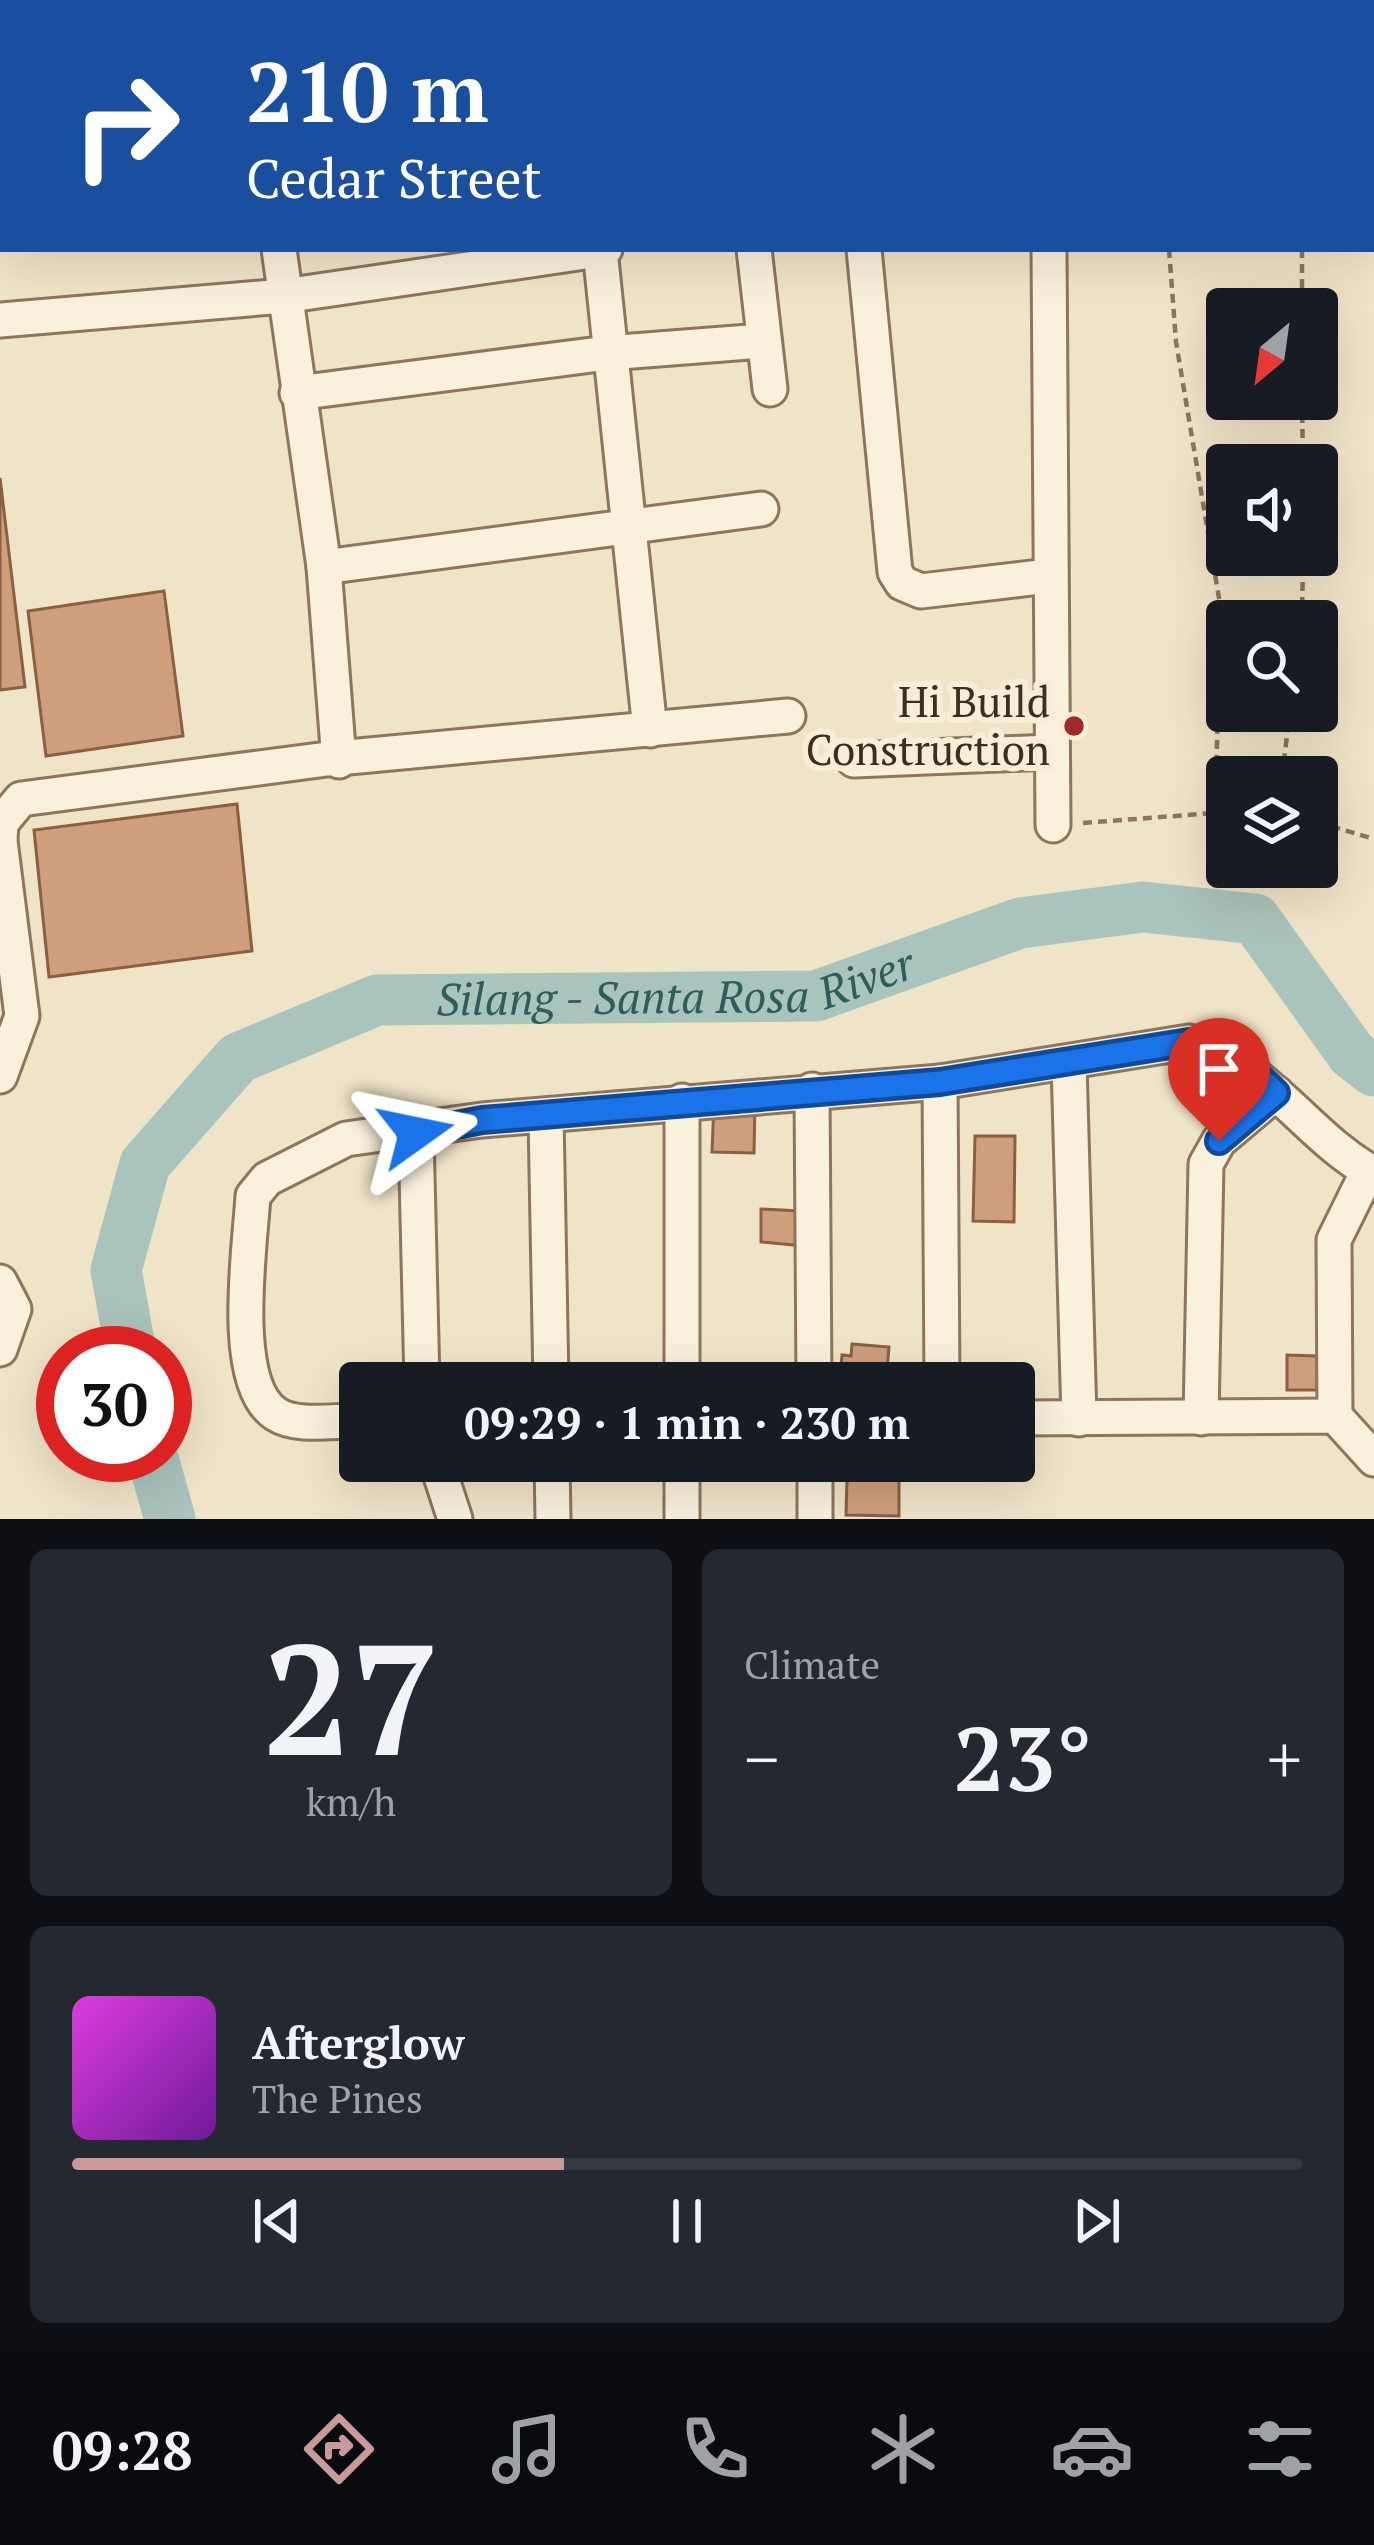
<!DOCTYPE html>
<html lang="en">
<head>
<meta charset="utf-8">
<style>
  body { margin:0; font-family:"PT Serif",serif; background:#242831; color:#f1f3f6; height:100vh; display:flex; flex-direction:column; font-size:45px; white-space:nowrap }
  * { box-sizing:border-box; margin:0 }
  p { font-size:39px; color:#9ea1a6 }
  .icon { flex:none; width:66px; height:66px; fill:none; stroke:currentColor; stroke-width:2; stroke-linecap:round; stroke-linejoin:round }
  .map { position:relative; height:1519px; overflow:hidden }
  .panel { display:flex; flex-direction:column; gap:30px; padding:30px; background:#0d0f14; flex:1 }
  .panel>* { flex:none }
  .guide { position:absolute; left:0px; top:0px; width:1374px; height:252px; box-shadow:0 12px 48px #0002; background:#1a4fa0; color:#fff; overflow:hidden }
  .needle { width:78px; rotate:209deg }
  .controls { position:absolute; left:1206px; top:288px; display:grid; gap:24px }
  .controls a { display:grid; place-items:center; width:132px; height:132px; border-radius:12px; background:#171b24; box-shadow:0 12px 48px #0002; font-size:60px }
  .speed { position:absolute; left:36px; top:1326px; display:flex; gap:24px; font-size:60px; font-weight:700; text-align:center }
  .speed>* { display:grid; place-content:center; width:156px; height:156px; border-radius:50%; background:#171b24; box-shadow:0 12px 48px #0002; line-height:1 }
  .speed .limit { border:18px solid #d22; background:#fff; color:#111 }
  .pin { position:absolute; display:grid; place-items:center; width:102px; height:102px; color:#fff; margin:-123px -51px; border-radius:50% 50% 50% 0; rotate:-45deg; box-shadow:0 0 12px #0007 }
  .pin .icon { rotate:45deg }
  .me { position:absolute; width:132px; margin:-66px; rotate:78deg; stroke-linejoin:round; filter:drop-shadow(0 0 9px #0008) }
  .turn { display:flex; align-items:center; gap:42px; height:252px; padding:0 48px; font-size:54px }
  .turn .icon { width:156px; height:156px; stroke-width:2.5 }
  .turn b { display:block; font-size:84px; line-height:102px }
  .big { font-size:90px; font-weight:800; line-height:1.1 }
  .panel .widget { flex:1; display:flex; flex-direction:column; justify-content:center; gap:18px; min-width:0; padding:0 42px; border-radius:18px; background:#242831 }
  .panel .dial { align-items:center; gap:0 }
  .dial b { font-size:156px; line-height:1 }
  .song { display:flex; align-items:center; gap:36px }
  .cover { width:144px; height:144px; border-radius:18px; background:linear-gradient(135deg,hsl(300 70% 55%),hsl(280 70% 35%)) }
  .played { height:12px; border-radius:6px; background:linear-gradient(90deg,#cc999b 40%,#363941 40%) }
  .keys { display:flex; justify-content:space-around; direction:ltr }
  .heat { display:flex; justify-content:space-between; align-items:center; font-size:66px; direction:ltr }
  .panel .tiles { flex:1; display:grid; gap:30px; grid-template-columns:1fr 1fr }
  .widget:last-child { grid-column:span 2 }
  .trip { position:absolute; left:339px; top:1362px; width:696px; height:120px; border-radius:12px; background:#171b24; box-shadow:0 12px 48px #0002; font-weight:800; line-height:120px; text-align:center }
  .menu { display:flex; height:192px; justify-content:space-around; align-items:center; background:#090b0e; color:#9ea1a6 }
  .menu .icon { width:84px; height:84px }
  .menu .selected { color:#cc999b }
  .menu b { font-size:54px; color:#f1f3f6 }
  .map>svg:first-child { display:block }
</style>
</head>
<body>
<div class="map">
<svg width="1374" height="1519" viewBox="0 0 1374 1519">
  <rect width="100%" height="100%" fill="#f0e4c8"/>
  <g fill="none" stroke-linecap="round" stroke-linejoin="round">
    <g stroke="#a9c4bc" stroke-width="51">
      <path id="s1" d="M131 1353 116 1270 145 1164 238 1058 377 1000 816 996 1020 923 1143 907 1255 919 1352 1054 1374 1071"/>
      <path d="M152 1455 170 1519"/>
    </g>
  </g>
  <g fill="#cf9f7d" stroke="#8d5f41" stroke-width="3">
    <path d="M0 478 25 687 0 690Z"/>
    <path d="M164 591 183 736 46 756 28 611Z"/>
    <path d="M237 804 252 951 49 977 34 830Z"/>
    <path d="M714 1102 755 1103 754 1153 712 1152Z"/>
    <path d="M975 1136H1015L1014 1222 973 1221Z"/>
    <path d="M761 1209 800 1211 805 1246 761 1242Z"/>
    <path d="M852 1344 889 1347 886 1381 840 1377 842 1355 851 1356Z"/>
    <path d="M1287 1355 1317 1356V1390H1287Z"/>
    <path d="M1014 1436H1020V1470L948 1471V1461H1014Z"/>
    <path d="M847 1477 899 1478V1516L846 1515Z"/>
  </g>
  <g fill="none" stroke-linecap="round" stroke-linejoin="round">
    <defs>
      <g id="minor">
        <path d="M250 0V3"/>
        <path d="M1048 0V3"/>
        <path d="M279 249 324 567 339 761"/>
        <path d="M754 249 770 389"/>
        <path d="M864 249 895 572 902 583 921 591 1048 576"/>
        <path d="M1049 249 1053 825"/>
        <path d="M600 250 650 730"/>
        <path d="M0 320 284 296 605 249"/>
        <path d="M297 393 607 353 762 341"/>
        <path d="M324 567 761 509"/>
        <path d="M854 760 1051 752"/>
        <path d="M0 839 1 823 21 799 327 759 788 716"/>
        <path d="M0 841 22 1016 0 1076"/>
        <path d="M1069 1063 1079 1419"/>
        <path d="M940 1082 942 1383"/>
        <path d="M812 1090 814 1383"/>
        <path d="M546 1116 551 1383"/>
        <path d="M416 1133 422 1383"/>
        <path d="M0 1282 14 1309 0 1349"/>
        <path d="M682 1383V1101"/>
        <path d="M1335 1416 1334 1240 1368 1171"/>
        <path d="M1014 1418 1335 1416 1374 1459"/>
        <path d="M1201 1418 1206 1164 1219 1141 1276 1093"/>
        <path d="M360 1421C336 1420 297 1428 276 1414 229 1384 250 1247 253 1196L267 1179 346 1139 482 1120 940 1082 1189 1042C1270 1065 1303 1134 1374 1174"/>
        <path d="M436 1461 455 1519"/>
        <path d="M552 1461 553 1519"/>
        <path d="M815 1461V1519"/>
        <path d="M682 1519V1461"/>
      </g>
    </defs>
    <use href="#minor" stroke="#8d765c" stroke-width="39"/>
    <g stroke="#8d765c" stroke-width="4.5" stroke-dasharray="9 6" stroke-linecap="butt">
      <path d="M1300 0V3"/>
      <path d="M1169 249 1176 342 1221 610 1215 811"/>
      <path d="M1302 249V309"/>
      <path d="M1302 399 1303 465"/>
      <path d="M1302 621 1303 555"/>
      <path d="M1282 777 1290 711"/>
      <path d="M1317 822 1374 839"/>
      <path d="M1083 823 1227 812"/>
    </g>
    <use href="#minor" stroke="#faf1dc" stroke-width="33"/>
  </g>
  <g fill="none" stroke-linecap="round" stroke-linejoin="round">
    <defs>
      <path id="route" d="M416 1133 482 1120 940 1082 1189 1042C1226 1052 1249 1065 1276 1093L1219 1141"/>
    </defs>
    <use href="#route" stroke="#114b97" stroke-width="30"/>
    <use href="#route" stroke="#1a73e8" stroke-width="21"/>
  </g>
  <circle fill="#9e2a2b" stroke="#f7eed8" stroke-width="4.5" cx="1074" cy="726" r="12"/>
  <g text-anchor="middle" stroke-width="12" stroke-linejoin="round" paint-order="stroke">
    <g font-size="42" fill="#3d2e20" stroke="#f7eed8" text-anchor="end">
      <text x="1050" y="717">Hi Build<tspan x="1050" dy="48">Construction</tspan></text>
    </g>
    <g font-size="45" font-style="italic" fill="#2f5d5a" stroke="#f7eed8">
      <text dy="16" stroke="none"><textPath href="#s1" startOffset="786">Silang - Santa Rosa River</textPath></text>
    </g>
  </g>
</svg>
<div class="controls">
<a><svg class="needle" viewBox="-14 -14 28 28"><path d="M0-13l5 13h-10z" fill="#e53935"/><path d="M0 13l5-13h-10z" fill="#9ea1a6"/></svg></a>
<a><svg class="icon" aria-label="sound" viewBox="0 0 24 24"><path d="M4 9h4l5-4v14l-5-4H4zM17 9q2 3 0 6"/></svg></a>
<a><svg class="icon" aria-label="search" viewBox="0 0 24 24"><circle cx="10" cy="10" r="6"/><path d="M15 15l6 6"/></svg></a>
<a><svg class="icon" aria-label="layers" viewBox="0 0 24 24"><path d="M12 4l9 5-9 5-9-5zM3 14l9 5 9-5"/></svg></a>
</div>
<div class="speed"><div class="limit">30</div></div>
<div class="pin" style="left:1219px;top:1141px;background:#d93025"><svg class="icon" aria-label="arrive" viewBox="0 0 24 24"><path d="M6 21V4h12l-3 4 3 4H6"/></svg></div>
<svg class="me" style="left:416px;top:1133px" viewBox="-20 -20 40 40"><path d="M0-17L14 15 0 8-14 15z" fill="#1a73e8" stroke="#fff" stroke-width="4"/></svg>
<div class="trip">09:29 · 1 min · 230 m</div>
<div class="guide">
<div class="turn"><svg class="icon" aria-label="right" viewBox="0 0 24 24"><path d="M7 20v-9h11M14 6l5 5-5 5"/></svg><div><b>210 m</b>Cedar Street</div></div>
</div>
</div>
<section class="panel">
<div class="tiles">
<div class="widget dial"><b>27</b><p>km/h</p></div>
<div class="widget"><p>Climate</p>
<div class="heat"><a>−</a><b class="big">23°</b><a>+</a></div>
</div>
<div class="widget">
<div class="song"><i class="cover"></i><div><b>Afterglow</b><p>The Pines</p></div></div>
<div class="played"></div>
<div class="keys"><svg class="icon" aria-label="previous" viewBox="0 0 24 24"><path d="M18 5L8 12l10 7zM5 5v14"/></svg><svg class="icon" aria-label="pause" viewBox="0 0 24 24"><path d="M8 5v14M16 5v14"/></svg><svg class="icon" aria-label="next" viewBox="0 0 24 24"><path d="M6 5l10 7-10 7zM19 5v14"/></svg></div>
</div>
</div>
</section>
<nav class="menu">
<b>09:28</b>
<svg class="icon selected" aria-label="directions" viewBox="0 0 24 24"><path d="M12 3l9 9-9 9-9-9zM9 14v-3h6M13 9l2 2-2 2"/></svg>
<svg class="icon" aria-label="music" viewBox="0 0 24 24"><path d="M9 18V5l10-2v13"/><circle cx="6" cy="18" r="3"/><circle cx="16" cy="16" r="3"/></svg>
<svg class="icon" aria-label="phone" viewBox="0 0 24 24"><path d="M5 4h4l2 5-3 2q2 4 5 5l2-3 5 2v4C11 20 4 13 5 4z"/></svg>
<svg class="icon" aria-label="climate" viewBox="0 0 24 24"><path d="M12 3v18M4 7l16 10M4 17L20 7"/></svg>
<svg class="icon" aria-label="car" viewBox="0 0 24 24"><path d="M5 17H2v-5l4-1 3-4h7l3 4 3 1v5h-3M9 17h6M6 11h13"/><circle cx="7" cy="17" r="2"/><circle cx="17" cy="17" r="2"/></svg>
<svg class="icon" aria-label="filters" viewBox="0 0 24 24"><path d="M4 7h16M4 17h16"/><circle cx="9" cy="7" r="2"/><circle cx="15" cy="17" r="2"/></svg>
</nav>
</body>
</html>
